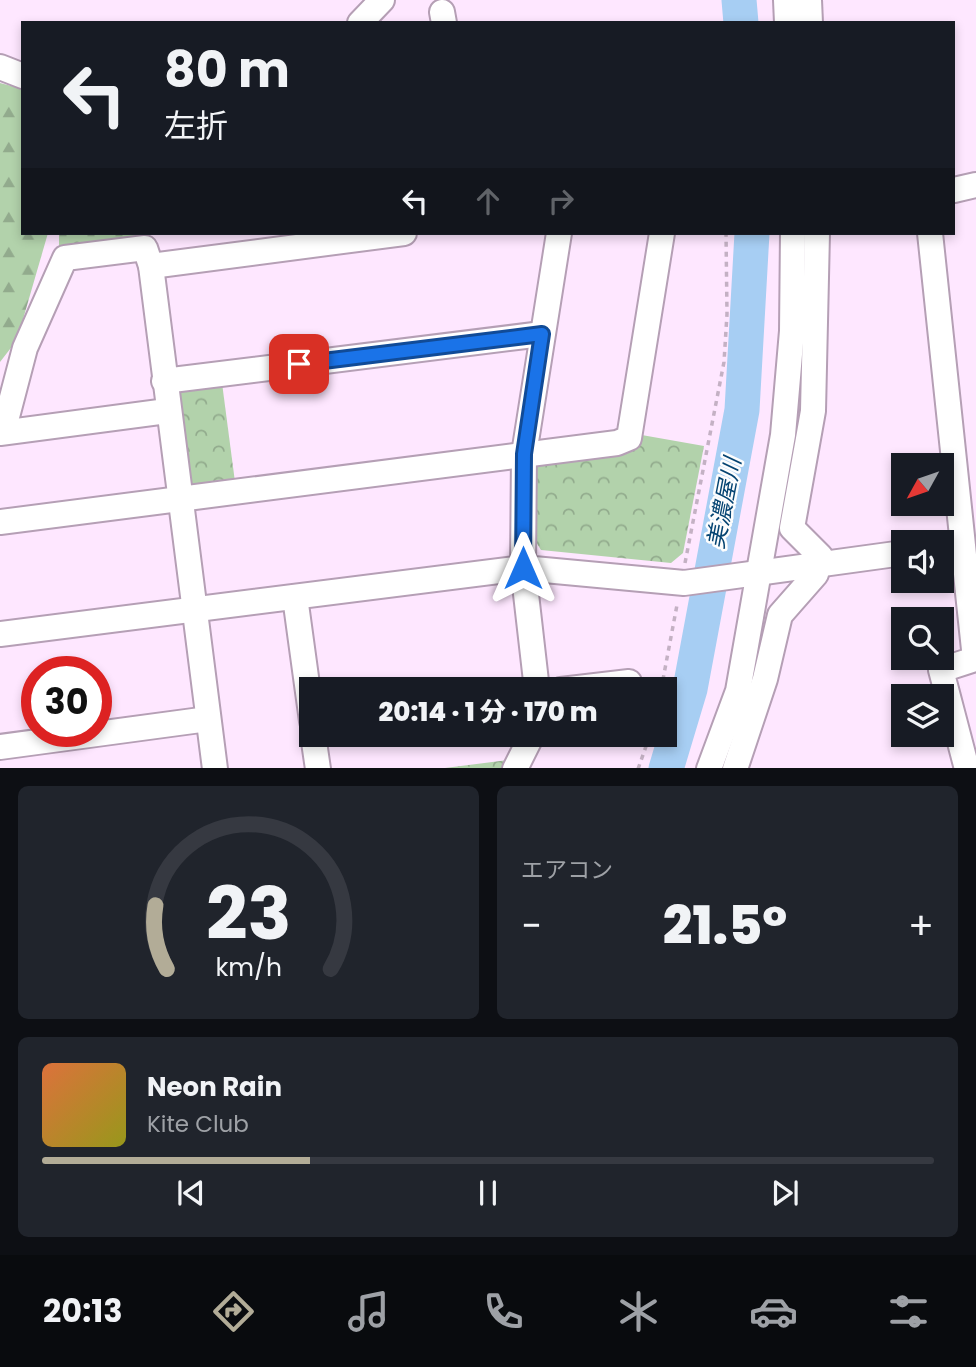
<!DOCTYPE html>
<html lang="ja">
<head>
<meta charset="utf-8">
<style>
  body { margin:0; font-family:Poppins,"Noto Sans JP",sans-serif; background:#20242c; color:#f1f3f6; height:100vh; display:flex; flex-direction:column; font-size:26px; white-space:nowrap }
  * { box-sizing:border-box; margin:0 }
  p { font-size:23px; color:#9ea1a6 }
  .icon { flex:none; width:38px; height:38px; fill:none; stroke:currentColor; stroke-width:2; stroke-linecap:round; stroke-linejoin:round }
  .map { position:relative; height:768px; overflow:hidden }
  .panel { display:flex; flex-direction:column; gap:18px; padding:18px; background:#0d0f14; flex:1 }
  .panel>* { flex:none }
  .guide { position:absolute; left:21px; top:21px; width:934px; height:214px; border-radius:0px; box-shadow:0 4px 10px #0003; background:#171b24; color:#f1f3f6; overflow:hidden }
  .needle { width:46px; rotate:230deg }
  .buttons { position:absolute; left:891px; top:453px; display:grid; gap:14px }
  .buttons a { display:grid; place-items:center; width:63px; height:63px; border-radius:0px; background:#171b24; box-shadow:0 4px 10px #0003; font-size:35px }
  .speed { position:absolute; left:21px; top:656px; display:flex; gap:14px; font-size:35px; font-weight:700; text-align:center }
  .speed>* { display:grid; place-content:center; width:91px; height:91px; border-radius:50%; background:#171b24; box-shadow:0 4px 10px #0003; line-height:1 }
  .speed .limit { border:10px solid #d22; background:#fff; color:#111 }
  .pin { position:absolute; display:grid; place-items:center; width:60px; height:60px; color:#fff; margin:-30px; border-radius:14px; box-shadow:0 4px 10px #0006 }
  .me { position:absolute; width:77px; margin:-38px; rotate:0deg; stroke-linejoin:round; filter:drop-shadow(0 0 5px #0008) }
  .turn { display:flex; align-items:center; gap:24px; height:147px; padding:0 28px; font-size:32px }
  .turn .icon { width:91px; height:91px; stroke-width:2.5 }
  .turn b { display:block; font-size:49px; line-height:60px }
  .lanes { display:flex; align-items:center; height:66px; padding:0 28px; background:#0003; justify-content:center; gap:35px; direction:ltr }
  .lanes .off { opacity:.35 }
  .big { font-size:52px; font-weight:800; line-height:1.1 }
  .panel .card { flex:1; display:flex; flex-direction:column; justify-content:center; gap:10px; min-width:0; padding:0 24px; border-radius:10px; background:#20242c }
  .panel .dial { align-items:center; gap:0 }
  .dial svg { height:182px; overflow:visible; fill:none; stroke:#363941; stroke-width:7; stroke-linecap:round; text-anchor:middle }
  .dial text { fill:#f1f3f6; stroke:none }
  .song { display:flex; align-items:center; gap:21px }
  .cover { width:84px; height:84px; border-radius:10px; background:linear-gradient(135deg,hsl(20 70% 55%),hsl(60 70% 35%)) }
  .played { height:7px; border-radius:4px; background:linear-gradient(90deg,#b2ac97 30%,#363941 30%) }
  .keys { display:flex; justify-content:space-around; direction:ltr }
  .heat { display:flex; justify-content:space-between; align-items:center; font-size:38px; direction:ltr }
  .panel .tiles { flex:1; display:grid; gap:18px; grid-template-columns:1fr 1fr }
  .card:last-child { grid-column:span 2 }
  .trip { position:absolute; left:299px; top:677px; width:378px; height:70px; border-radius:0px; background:#171b24; box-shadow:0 4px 10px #0003; font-weight:800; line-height:70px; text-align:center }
  .tab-bar { display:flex; height:112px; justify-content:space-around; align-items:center; background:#090b0e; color:#9ea1a6 }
  .tab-bar .icon { width:49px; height:49px }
  .tab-bar .active { color:#b2ac97 }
  .tab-bar b { font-size:32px; color:#f1f3f6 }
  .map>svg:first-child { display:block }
</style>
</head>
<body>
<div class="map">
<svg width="976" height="769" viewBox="0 0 976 769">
  <defs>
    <pattern id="forest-firs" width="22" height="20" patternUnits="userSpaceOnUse" patternTransform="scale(1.75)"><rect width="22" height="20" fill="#b2d2ab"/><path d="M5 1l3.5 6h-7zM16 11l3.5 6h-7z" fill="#92ab8d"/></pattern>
    <pattern id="cemetery-stones" width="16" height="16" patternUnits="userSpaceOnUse" patternTransform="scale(1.75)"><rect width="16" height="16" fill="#b2d2ab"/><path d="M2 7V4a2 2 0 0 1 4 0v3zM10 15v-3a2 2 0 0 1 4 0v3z" fill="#92ab8d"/></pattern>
    <pattern id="park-crowns" width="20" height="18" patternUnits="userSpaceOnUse" patternTransform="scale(1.75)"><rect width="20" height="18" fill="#b2d2ab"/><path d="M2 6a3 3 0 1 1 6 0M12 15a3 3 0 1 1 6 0" fill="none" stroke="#92ab8d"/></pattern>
  </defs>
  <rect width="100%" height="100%" fill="#fee7ff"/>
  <path fill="url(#forest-firs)" d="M0 83 23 89V233H48L17 340 0 362Z"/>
  <path fill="url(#cemetery-stones)" d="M59 233H136L132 241 59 250Z"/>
  <g fill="url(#park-crowns)">
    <path d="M222 383 235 482 192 488 186 483 174 395 182 387Z"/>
    <path d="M636 434 704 446 683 553 671 563 541 550 532 536V469L539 460Z"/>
    <path d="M508 760 504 768H445Z"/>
  </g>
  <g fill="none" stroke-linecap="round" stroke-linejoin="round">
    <g stroke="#a7cef3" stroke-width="35">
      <path d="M739 0 741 23"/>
      <path d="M666 769 690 689 742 410 752 233"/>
    </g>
    <defs>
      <g id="minor">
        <path d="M786 0 787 23"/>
        <path d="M809 0 810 23"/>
        <path d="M442 12 444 23"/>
        <path d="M360 23 382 0"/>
        <path d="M0 67 23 76"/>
        <path d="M954 190 976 185"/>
        <path d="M930 233 975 659 941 670 967 769"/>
        <path d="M151 266 404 233"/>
        <path d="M164 381 542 334"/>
        <path d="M3 432 25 348 65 258 145 248 151 266 215 769"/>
        <path d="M0 433 167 411"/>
        <path d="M0 522 617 443 629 438 662 233"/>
        <path d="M295 597 312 721"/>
        <path d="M0 634 523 568 684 583 903 553"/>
        <path d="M537 690 523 568 524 454 559 233"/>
        <path d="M561 690 629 682"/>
        <path d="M313 735 318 769"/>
        <path d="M0 747 208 719"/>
        <path d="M515 769 532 735"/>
        <path d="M709 769 738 691 783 435 792 331 793 233"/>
        <path d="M735 769 765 679 780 615 816 574 820 556 792 528 813 411 817 233"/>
      </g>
    </defs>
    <use href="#minor" stroke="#b59fb5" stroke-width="28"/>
    <g stroke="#c4b1c4" stroke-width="3.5" stroke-dasharray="5 5" stroke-linecap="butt">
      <path d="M685 563 724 362 727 314 726 233"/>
      <path d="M661 690 677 605"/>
      <path d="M638 769 650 735"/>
    </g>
    <use href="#minor" stroke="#fff" stroke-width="24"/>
  </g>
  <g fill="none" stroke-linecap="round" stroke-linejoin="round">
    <defs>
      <path id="route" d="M299 364 542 334 524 454 523 568"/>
    </defs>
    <use href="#route" stroke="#114b97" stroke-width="18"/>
    <use href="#route" stroke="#1a73e8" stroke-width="12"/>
  </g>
  <g text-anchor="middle" stroke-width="5" stroke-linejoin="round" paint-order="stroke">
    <g font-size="23" font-style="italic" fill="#054472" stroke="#fdfdfd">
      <text transform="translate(724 503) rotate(-79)" y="8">美濃屋川</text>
    </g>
  </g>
</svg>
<div class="buttons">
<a><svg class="needle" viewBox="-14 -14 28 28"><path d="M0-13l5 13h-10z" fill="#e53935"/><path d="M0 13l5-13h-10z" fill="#9ea1a6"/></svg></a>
<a><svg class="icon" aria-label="sound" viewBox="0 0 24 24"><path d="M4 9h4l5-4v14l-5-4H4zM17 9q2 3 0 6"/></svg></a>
<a><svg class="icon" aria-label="search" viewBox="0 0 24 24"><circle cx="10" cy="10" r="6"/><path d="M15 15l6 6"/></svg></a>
<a><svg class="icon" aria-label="layers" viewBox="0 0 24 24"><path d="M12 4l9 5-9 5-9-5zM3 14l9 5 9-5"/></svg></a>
</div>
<div class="speed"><div class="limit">30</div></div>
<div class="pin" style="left:299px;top:364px;background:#d93025"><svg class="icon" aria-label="arrive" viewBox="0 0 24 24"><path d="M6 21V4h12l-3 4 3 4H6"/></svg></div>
<svg class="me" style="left:523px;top:568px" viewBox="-20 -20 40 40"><path d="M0-17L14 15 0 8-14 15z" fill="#1a73e8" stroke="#fff" stroke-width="4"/></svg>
<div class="trip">20:14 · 1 分 · 170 m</div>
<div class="guide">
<div class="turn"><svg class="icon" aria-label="left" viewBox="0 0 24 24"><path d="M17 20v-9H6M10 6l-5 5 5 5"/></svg><div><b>80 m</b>左折</div></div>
<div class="lanes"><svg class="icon" aria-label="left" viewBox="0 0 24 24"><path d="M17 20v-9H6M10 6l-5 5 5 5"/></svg><svg class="icon off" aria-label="ahead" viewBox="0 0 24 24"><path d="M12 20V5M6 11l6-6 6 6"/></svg><svg class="icon off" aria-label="right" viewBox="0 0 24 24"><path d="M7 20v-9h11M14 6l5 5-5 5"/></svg></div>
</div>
</div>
<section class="panel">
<div class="tiles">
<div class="card dial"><svg viewBox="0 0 100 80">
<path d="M14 69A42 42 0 1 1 86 69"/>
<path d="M14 69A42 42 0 0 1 9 41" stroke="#b2ac97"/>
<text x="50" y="56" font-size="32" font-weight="700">23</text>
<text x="50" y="72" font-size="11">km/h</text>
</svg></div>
<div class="card"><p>エアコン</p>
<div class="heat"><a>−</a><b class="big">21.5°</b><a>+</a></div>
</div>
<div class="card">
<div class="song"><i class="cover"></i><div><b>Neon Rain</b><p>Kite Club</p></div></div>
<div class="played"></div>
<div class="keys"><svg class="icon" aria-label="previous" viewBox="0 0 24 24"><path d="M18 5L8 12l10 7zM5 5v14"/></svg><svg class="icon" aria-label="pause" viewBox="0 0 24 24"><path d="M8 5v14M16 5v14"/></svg><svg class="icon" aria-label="next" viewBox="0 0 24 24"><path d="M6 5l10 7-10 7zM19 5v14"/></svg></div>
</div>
</div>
</section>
<nav class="tab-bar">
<b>20:13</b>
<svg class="icon active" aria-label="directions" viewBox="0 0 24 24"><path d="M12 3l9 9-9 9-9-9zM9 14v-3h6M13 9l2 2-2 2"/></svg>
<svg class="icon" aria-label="music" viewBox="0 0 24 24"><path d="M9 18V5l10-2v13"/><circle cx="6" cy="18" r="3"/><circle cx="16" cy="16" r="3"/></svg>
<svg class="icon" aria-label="phone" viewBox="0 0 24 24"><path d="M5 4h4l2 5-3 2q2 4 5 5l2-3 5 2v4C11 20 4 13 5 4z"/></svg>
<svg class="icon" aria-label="climate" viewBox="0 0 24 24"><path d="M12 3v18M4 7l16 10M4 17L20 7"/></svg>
<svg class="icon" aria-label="car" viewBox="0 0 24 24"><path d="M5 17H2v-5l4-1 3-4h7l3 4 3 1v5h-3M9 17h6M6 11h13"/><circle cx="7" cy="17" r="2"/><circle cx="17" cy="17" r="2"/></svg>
<svg class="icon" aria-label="filters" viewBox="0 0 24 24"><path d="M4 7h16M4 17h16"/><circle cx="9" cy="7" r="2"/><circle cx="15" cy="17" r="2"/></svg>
</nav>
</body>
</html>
